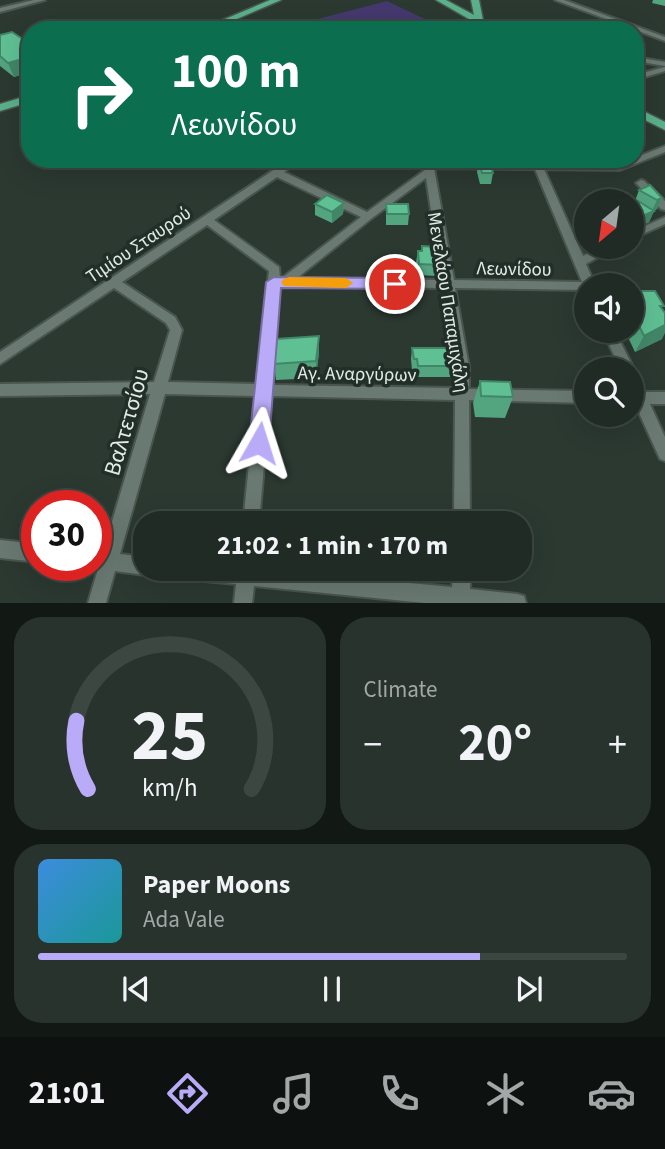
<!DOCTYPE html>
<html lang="en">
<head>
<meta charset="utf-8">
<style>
  body { margin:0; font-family:"Source Sans 3",sans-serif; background:#28332d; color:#f1f3f6; height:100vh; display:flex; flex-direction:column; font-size:26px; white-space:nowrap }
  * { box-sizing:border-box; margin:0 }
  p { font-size:23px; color:#a2a7a7 }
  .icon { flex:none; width:38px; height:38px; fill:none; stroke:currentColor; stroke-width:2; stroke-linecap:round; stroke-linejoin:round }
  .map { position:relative; height:603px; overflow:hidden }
  .panel { display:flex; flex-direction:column; gap:14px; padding:14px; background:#121814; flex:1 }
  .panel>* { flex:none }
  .guide { position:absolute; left:21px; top:21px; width:623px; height:147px; border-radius:28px; box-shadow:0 7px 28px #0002,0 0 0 2px #3d4742; background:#0b6e4f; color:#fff; overflow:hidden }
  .needle { width:46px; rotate:209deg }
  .fabs { position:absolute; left:574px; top:189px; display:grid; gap:14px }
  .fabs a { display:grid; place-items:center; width:70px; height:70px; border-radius:50%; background:#202b25; box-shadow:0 7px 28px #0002,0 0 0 2px #3d4742; font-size:35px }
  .speed { position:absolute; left:21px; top:490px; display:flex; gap:14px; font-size:35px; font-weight:700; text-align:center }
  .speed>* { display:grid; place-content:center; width:91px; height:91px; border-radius:50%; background:#202b25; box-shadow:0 7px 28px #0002,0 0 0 2px #3d4742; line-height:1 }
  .speed .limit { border:10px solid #d22; background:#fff; color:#111 }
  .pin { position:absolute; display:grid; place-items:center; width:60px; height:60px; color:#fff; margin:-30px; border:4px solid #fff; border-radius:50%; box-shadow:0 2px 7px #0007 }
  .me { position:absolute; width:77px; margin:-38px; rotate:6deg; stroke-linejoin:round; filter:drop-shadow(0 0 5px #0008) }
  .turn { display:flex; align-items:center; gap:24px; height:147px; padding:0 35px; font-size:32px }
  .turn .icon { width:91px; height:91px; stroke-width:2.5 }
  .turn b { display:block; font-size:49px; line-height:60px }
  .big { font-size:52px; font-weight:700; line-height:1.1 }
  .panel .card { flex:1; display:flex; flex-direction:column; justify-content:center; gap:10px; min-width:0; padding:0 24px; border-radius:28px; background:#28332d }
  .panel .dial { align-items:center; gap:0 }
  .dial svg { height:182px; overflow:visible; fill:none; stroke:#3d4742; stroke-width:7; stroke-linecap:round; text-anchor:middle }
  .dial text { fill:#f1f3f6; stroke:none }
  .song { display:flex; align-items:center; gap:21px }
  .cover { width:84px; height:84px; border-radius:10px; background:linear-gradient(135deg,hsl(210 70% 55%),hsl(180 70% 35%)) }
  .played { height:7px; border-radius:4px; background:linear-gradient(90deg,#b9abf7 75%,#3d4742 75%) }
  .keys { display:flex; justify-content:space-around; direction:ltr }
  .heat { display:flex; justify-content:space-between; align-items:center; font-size:38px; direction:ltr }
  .panel .tiles { flex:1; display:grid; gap:14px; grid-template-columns:1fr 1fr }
  .card:last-child { grid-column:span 2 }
  .trip { position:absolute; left:133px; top:511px; width:399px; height:70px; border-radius:28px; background:#202b25; box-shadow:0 7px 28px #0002,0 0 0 2px #3d4742; font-weight:700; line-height:70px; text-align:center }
  .tab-bar { display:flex; height:112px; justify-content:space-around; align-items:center; background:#0d110f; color:#a2a7a7 }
  .tab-bar .icon { width:49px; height:49px }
  .tab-bar .current { color:#b9abf7 }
  .tab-bar b { font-size:32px; color:#f1f3f6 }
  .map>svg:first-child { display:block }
</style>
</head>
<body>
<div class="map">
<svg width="665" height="603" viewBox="0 0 665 603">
  <rect width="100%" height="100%" fill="#2b3931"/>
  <path fill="#45386e" d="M387 1 448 30H326L310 21Z"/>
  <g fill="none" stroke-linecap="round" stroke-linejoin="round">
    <defs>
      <g id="minor">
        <path d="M34 0H45L0 12V8Z"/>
        <path d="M555 0H564L665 37V41Z"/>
        <path d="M635 57 665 62V66L635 61Z"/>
        <path d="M665 67V71L635 80V75Z"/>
        <path d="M665 146V152L620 170 544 169 583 256 602 247H616L586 264 595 285H586V290L455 288 469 367V389L586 391V403L469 400 470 523H454L455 400 270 396 259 523H243L256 396 165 394 120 554 145 557V569H153L151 572 145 575 115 571 106 603H88L98 569 89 565H96V551L103 552 150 394 0 396V384L154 382 170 330 166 323 114 288 0 364V352L290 159H301L284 172 367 212 425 170V167L410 159H423L430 162 532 163 537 160 542 163 619 164ZM434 168 535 169 582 282 454 280ZM277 177 361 217 282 278H280L279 267 214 220ZM426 178 442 280 297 278 372 218ZM207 225 269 271 257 384 168 382 182 330 175 317 122 282ZM279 286 443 288 455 367V388L271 385Z"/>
        <path d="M641 180 644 181 665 201V210L661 209 638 185 636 183Z"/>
        <path d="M665 217V224L632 239V232Z"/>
        <path d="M603 331H615L634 369 632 373V369H620Z"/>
        <path d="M632 374 637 376 644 392H665V404H650L665 437V461L660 459 635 404H632Z"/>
        <path d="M0 540 37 544V562L0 558Z"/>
        <path d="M164 569H261L452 587 453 569H471L470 589 517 594 524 596 526 603H425L254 586 252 603H234L236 584 173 578 167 575Z"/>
      </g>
      <g id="major">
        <path d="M270 0H281L211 30H199Z"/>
        <path d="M436 0H446L474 15 471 0H479L483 20 499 30H488Z"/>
        <path d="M30 95V102L0 111V104Z"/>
        <path d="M635 107 665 122V130L635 115Z"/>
      </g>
    </defs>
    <use href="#minor" stroke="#49554e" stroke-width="4"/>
    <use href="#major" stroke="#49554e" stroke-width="3"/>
    <use href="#minor" fill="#6a7a72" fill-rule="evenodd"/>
    <use href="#major" fill="#5ab18b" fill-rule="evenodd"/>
  </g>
  <g fill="#52a57f">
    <path d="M653 0H665V6L652 3Z"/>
    <path d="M0 35 30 44V72L14 77 0 66Z"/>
    <path d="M552 159H575V161H553Z"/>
    <path d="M479 162 493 173 491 184H480L477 172Z"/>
    <path d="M639 190 662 198 657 209 654 211 649 222 633 229 632 228V204L637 202 635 201Z"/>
    <path d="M344 203 343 214 332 223 315 215V204Z"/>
    <path d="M386 204 409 214 408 225H386Z"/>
    <path d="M422 246 439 265 437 276 418 275 416 262 418 251H421Z"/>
    <path d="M632 291 662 309V339L635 352 625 331H632Z"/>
    <path d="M319 336V352L316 378 276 380 274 364Z"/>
    <path d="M412 348 455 366 452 377H416L415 370H412L411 359Z"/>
    <path d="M480 381 513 397 505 418 475 417 473 403Z"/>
  </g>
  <g fill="#428668">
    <path d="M30 57V72L14 77 8 63Z"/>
    <path d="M662 198 657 209 652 211 657 200Z"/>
    <path d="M344 203 343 214 332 223V212Z"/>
    <path d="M654 211 649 222 633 229 638 218Z"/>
    <path d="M665 325V333L662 339 635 352 644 336Z"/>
    <path d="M319 336V352L316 378V361Z"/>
  </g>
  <g fill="#5fc094" stroke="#428668" stroke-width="2">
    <path d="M12 32 30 44V57L8 63 0 56V35Z"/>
    <path d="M479 162H490L493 173H482Z"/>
    <path d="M650 185 662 198 657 200 639 190Z"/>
    <path d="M327 195 344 203 332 212 315 204Z"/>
    <path d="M638 201 654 211 638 218 632 214V204Z"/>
    <path d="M386 204H408L409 214H387Z"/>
    <path d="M422 246 436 247 439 265 419 264 418 251H422Z"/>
    <path d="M632 291H655L664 306H660L665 313V325L644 336 632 311Z"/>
    <path d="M319 336 316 361 274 364 277 339Z"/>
    <path d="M412 348H453L455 366H418L417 359H414Z"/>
    <path d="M480 381 510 382 513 397 481 396Z"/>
  </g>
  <path fill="#b9abf7" stroke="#786fa1" stroke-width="2" d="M274 277 395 278 402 284 395 289 281 288 269 443 266 450 259 452 252 450 249 443 266 282Z"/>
  <path fill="#f59e0b" d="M289 277 346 278 353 283 346 288 284 286 281 282 284 279Z"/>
  <g text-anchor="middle" stroke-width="7" stroke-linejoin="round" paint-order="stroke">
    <g font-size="19" fill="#e2ebe6" stroke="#212f28">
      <text transform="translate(138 244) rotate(-34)" y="7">Τιμίου Σταυρού</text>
      <text transform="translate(514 268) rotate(1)" y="7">Λεωνίδου</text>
      <text transform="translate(449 302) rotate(81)" y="7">Μενελάου Παπαμιχάλη</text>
      <text transform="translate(357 373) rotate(1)" y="7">Αγ. Αναργύρων</text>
    </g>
    <g font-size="23" fill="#e2ebe6" stroke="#212f28">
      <text transform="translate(126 422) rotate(-74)" y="8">Βαλτετσίου</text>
    </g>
  </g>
</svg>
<div class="fabs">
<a><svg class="needle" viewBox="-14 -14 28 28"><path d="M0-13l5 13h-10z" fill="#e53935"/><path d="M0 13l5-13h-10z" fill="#a2a7a7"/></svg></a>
<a><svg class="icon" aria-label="sound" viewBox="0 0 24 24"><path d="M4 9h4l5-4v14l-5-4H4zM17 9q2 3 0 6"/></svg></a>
<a><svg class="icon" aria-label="search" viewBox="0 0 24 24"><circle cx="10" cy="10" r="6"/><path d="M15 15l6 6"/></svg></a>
</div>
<div class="speed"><div class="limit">30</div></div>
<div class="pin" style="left:395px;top:284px;background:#d93025"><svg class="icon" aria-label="arrive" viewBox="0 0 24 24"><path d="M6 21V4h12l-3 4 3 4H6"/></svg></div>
<svg class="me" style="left:259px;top:443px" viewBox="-20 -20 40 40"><path d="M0-17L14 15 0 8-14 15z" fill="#b9abf7" stroke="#fff" stroke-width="4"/></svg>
<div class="trip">21:02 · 1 min · 170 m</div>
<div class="guide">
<div class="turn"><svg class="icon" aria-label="right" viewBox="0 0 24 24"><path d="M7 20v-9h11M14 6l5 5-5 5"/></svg><div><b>100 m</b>Λεωνίδου</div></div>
</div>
</div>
<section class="panel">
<div class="tiles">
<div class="card dial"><svg viewBox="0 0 100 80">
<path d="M14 69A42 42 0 1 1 86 69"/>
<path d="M14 69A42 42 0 0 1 9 39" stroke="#b9abf7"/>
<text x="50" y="56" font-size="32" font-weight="700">25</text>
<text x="50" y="72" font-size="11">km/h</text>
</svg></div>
<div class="card"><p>Climate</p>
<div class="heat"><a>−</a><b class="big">20°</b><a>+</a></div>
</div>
<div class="card">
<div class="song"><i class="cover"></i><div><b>Paper Moons</b><p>Ada Vale</p></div></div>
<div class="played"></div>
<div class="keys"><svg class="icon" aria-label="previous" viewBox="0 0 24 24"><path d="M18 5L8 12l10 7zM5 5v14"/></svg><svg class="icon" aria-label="pause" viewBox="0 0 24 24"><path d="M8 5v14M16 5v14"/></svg><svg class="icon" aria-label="next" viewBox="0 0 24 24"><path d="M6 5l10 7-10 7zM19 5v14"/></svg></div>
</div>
</div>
</section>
<nav class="tab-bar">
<b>21:01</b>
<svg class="icon current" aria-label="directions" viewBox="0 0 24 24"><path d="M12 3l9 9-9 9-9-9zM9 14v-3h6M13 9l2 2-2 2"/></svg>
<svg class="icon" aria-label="music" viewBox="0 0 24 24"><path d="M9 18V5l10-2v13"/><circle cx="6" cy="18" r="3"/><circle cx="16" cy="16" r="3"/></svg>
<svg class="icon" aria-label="phone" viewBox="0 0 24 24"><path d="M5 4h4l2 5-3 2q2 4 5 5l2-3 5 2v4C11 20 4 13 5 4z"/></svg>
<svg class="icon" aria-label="climate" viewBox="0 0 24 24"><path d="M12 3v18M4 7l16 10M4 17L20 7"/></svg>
<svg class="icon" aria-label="car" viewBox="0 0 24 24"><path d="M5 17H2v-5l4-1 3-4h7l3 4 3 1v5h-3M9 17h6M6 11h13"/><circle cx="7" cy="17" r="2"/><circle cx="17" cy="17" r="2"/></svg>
</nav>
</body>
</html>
